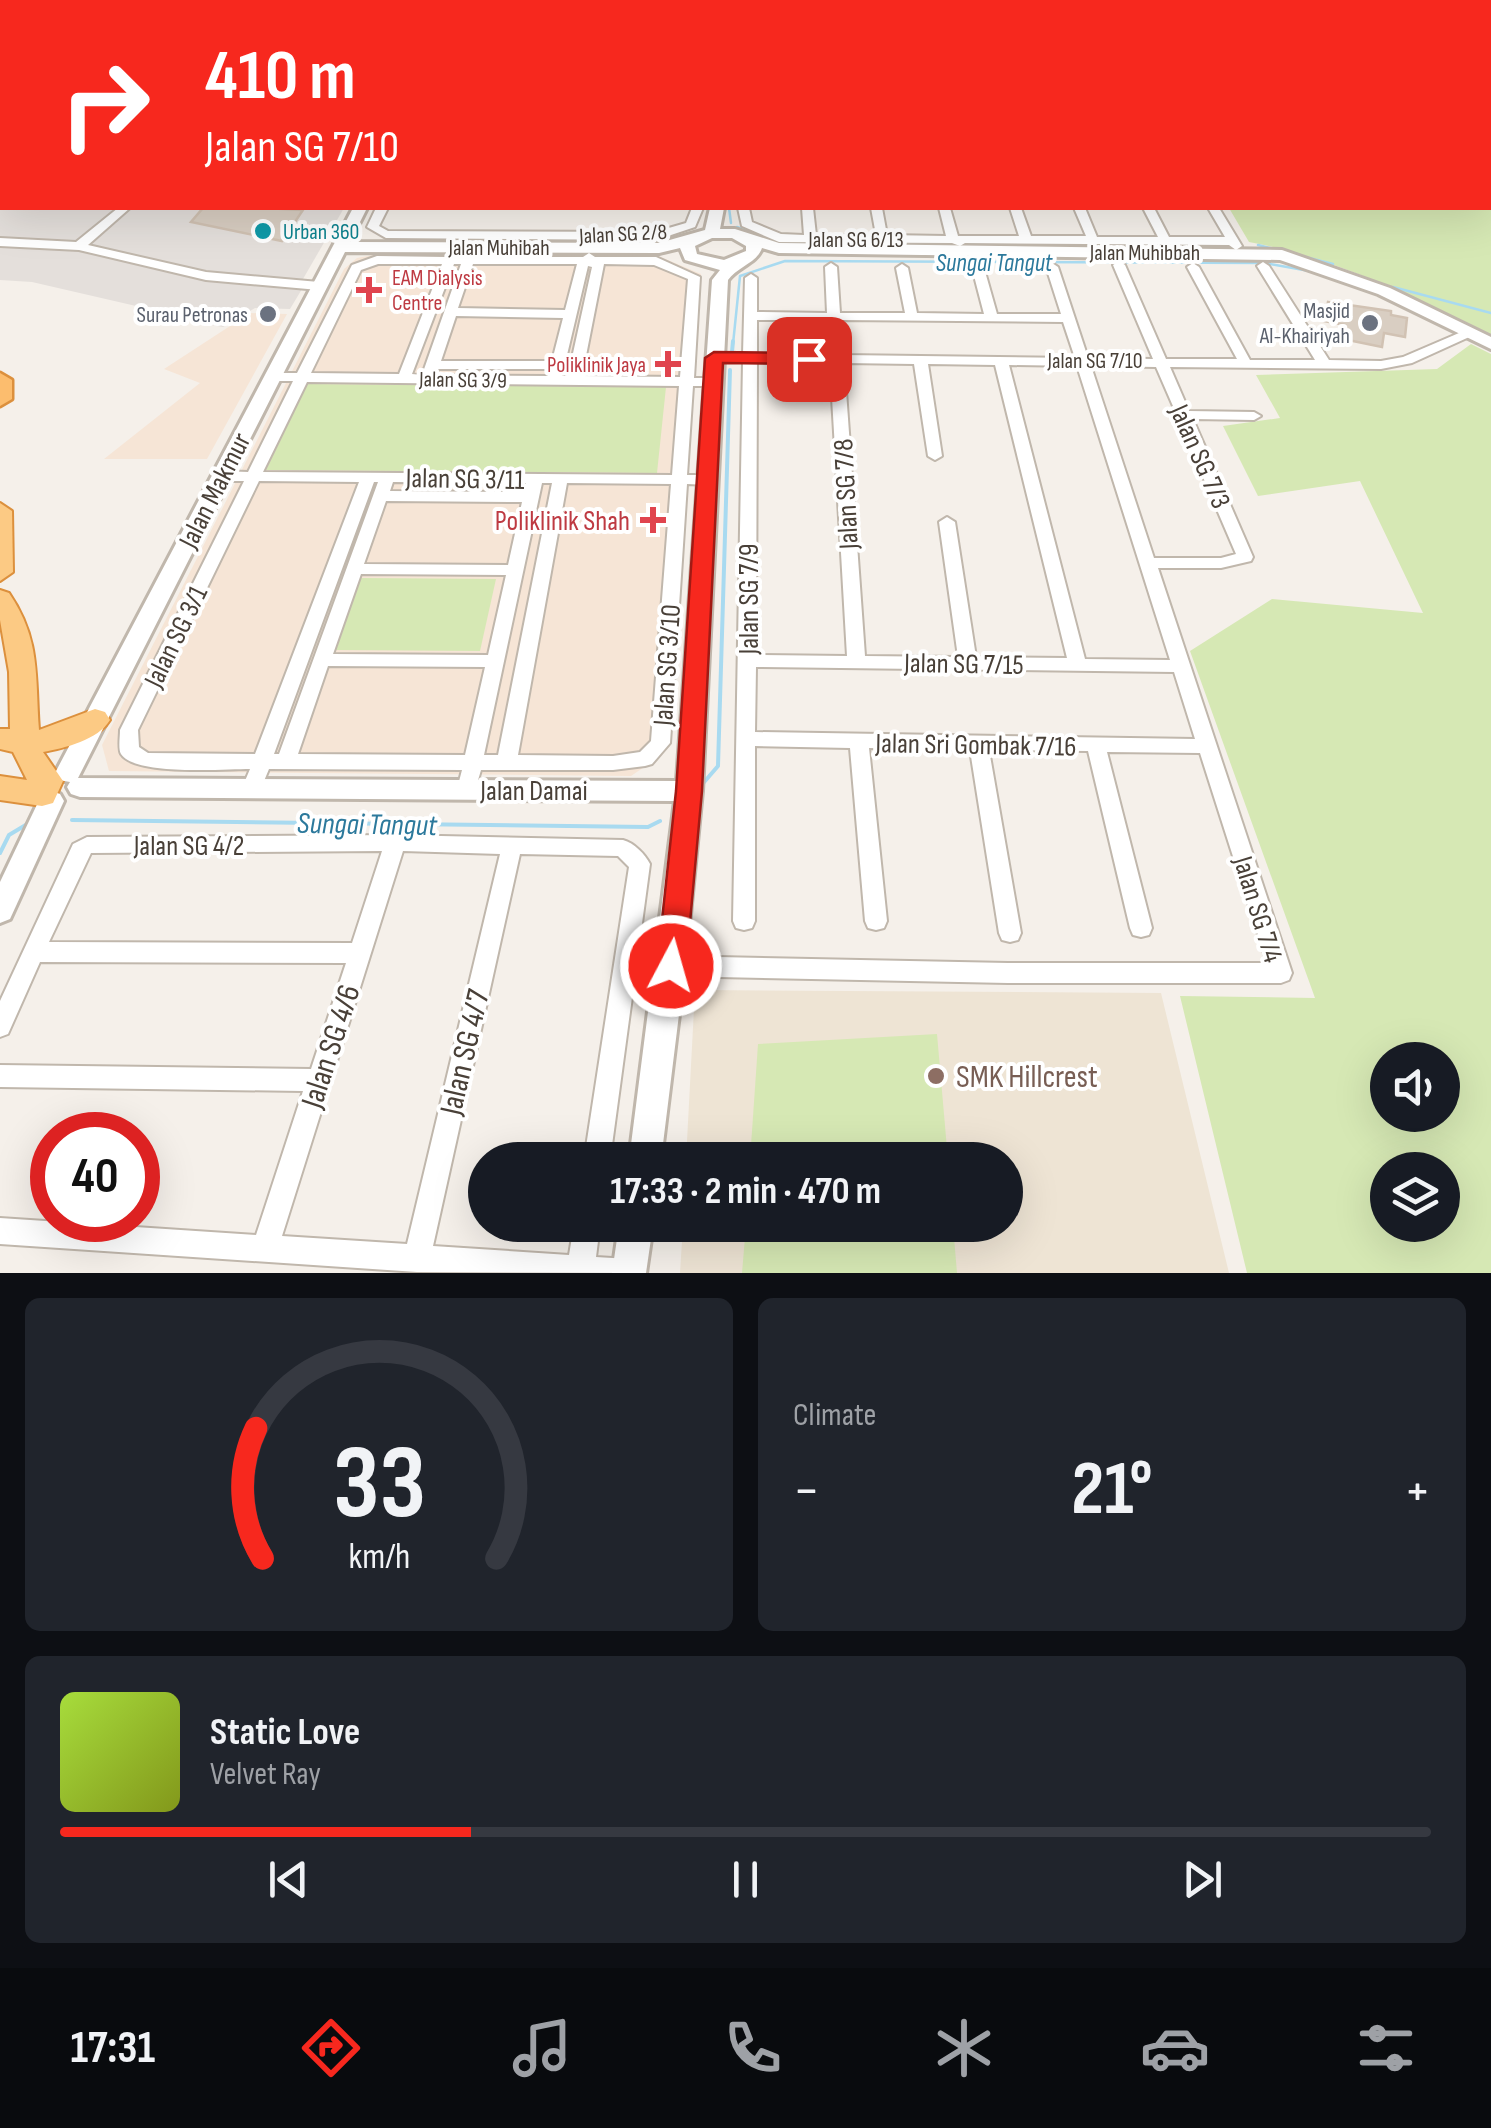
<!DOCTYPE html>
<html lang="en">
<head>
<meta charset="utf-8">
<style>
  body { margin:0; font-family:"Sofia Sans Condensed",sans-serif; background:#20242c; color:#f1f3f6; height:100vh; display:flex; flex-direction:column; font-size:38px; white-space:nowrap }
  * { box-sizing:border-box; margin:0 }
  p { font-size:32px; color:#9ea1a6 }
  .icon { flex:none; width:55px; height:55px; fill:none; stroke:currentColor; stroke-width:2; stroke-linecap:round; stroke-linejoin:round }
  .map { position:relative; height:1273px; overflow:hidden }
  .sheet { display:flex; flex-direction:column; gap:25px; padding:25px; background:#0d0f14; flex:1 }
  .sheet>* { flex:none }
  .hud { position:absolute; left:0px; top:0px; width:1492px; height:210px; box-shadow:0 10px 40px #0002; background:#f7281e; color:#fff; overflow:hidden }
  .controls { position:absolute; left:1370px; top:1042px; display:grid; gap:20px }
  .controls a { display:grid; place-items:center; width:90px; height:90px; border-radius:50%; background:#171b24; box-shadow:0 10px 40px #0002; font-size:50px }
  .speed { position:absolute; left:30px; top:1112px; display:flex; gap:20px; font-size:50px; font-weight:700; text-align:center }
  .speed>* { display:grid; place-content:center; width:130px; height:130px; border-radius:50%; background:#171b24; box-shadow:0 10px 40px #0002; line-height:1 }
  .speed .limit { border:15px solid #d22; background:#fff; color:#111 }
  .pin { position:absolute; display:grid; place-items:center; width:85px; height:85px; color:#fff; margin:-42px; border-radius:20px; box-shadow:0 5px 15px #0006 }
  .me { position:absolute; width:110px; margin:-55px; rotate:6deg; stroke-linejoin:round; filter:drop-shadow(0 0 8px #0008) }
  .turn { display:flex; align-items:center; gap:35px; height:210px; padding:0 40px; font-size:45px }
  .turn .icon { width:130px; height:130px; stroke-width:2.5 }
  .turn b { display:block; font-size:70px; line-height:85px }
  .big { font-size:75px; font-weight:700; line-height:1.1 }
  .sheet .widget { flex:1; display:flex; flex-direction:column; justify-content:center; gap:15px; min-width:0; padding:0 35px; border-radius:15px; background:#20242c }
  .sheet .dial { align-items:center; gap:0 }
  .dial svg { height:260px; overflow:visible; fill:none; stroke:#363941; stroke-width:7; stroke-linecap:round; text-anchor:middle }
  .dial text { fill:#f1f3f6; stroke:none }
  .song { display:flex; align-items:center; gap:30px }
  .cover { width:120px; height:120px; border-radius:15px; background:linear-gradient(135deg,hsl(80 70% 55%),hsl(70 70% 35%)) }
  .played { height:10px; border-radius:5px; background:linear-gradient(90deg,#f7281e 30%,#363941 30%) }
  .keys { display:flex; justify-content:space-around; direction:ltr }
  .heat { display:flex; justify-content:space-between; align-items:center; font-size:55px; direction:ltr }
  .sheet .tiles { flex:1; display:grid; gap:25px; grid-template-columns:1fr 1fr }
  .widget:last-child { grid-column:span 2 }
  .trip { position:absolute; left:468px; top:1142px; width:555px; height:100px; border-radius:50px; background:#171b24; box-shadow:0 10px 40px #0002; font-weight:700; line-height:100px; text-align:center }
  .dock { display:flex; height:160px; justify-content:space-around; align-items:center; background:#090b0e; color:#9ea1a6 }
  .dock .icon { width:70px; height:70px }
  .dock .selected { color:#f7281e }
  .dock b { font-size:45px; color:#f1f3f6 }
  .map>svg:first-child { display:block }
</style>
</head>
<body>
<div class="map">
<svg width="1491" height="1273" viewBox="0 0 1491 1273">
  <rect width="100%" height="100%" fill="#f5f0ea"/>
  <g fill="#f6e5d6">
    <path d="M373 255H656L701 274 662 755 631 776 109 771 102 745 344 269 357 258Z"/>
    <path d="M250 313 287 314 207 459H104L200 383 164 369Z"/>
  </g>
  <g fill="#e4dfdb">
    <path d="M0 154 2 208H115L69 249 202 280 302 289 290 309 255 308 223 327 141 313 136 306 32 282 0 280Z"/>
    <path d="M130 208H344L303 279 214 273 87 244Z"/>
  </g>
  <path fill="#eee4d4" d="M695 990 1161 993 1229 1273H680L683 1225H1005V1160H686Z"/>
  <g fill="#d6e8b4" fill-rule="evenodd">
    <path d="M1491 14V336C1412 296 1336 258 1249 242L1229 208H1490Z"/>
    <path d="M1471 344 1491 354V1273H1247L1180 996 1315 998 1190 651 1272 599 1423 613 1360 481 1258 496 1223 426 1280 418 1256 375 1437 369ZM1388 1060H1442V1115H1388ZM1388 1170H1442V1225H1388Z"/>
    <path d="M307 384 666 387 657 473 266 470Z"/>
    <path d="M360 578 496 579 480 651 336 650Z"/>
    <path d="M937 1034 948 1160H750L758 1044Z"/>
    <path d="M746 1225H953L957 1273H742Z"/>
  </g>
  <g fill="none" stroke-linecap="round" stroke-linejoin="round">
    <g stroke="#a8daf0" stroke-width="2.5">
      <path d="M729 208 731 223"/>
      <path d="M737 227 781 242"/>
      <path d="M805 242 946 245"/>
      <path d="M978 245 1135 244"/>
      <path d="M1258 245 1333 264"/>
      <path d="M1393 287 1491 313"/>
      <path d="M733 344 740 276 785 261 1264 263 1315 272"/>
    </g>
    <g stroke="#a8daf0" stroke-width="4">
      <path d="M732 352 733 341"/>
      <path d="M699 788 718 766 730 370"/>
      <path d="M72 820 648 827 660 821"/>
      <path d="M0 853 9 835 29 823"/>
    </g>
  </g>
  <g fill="#d9cec2" stroke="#d1c2b3" stroke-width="2.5">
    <path d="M203 208H264L303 210 282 241 191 222Z"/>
    <path d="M1328 302 1391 311V315L1407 318 1405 337 1384 333 1382 347 1343 339 1345 325 1324 321Z"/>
  </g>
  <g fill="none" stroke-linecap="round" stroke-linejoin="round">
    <defs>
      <g id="minor">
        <path d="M39 0H49L47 2H38Z"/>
        <path d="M64 0H74L72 2H63Z"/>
        <path d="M129 0H138L136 2H128Z"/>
        <path d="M154 0H164L162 2H153Z"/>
        <path d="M216 0H225L223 2H215Z"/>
        <path d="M280 0H287L288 1 278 2Z"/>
        <path d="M329 0H338L336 2H328Z"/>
        <path d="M433 0H439L440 2H431Z"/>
        <path d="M483 0H489L490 2H481Z"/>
        <path d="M1476 0H1487L1489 2H1479Z"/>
        <path d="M2 30V37L0 38V31Z"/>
        <path d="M2 51V58L0 59V52Z"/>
        <rect x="0" y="70" width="2" height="6"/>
        <rect x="0" y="89" width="2" height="6"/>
        <rect x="0" y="181" width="2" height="6"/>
        <path d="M118 208H130L88 245 206 272 319 282 325 286 319 290 206 280 79 250 0 246V238L76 242Z"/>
        <path d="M376 208H388L379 226 388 231 655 232 686 223 692 208H703L695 227 656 240 386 238 367 227Z"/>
        <path d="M738 208H749L752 222 781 234 804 235 802 208H813L816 235H876L871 208H882L887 235 946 236 939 208H950L958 236H1019L1010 208H1021L1031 236H1086L1074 208H1085L1097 237H1158L1143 208H1154L1169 237H1225L1208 208H1219L1242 246 1236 250 1229 245 965 243 960 246 952 243 779 242 742 226Z"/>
        <path d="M471 248 477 252 475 257H583L589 253 595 257H656L700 277 694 378H713L720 382 713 386H693L687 475H708L716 480 708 485 687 484 670 743 652 764 645 766 613 770H481L474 794 467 797 460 794 457 789 462 770 269 769 259 793 252 796 245 793 242 788 250 769C224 769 135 776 121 754 118 749 120 737 120 730L244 481H221L213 476 221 471 248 472 293 381H272L265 377 272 373H297L352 265 377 256 445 257 448 250 452 249 458 253 457 257H463L467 249ZM378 264H442L399 374 311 373 361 270ZM454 264H461L422 375 412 374ZM473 264H577L565 310 458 308ZM604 264 654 265 688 279 680 377 582 376ZM588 266 592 267 568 376H562ZM456 316 563 318 552 361H441ZM438 369H550L548 376 436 375ZM307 382 679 386 672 475 263 472ZM259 481 359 482 255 754 148 753 139 747 138 730ZM374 482H378L279 754H274ZM393 482 526 483 524 492 390 491ZM542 483H552L498 755H484ZM567 483 671 484 651 741 640 752 613 756 518 755ZM386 501 522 502 508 565 364 564ZM361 574 506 575 488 655 333 654ZM328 666 485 667 465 755 298 754Z"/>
        <path d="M1119 261 1125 265 1166 359H1237L1187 267 1193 263 1199 267 1250 360H1315L1257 266 1263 262 1269 266 1329 360 1381 361 1403 357 1466 330H1476L1478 333 1412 363 1381 369 1170 367 1189 411 1254 412 1261 416 1254 420 1193 419 1253 557 1251 561 1221 568H1158L1292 973 1289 980 1281 983H1008L671 976 663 973 660 966 663 959 671 956 1008 963H1267L1200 753 1107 752 1152 928 1149 935 1141 937 1133 935 1130 928 1088 751 989 750 1021 933 1018 940 1010 942 1002 940 999 933 970 750 869 748 887 921 884 928 876 930 868 928 865 921 850 748 755 746V921L752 928 744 930 736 928 733 921 743 362H714L707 358 714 354H743L745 278 751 274 757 278V312L827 313 825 267 831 263 837 267 840 313H905L896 268 902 264 908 268 917 313 984 314 972 268 978 264 984 268 997 314H1061L1046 267 1052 263 1058 267 1088 358 1153 359 1113 265ZM757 320H828L830 355 757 354ZM841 320 1063 322 1075 358 843 355ZM757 362 830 363 847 656 756 655ZM844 363 914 364 928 456 935 460 942 456 928 364 995 365 1067 658 976 657 955 522 947 517 939 522 958 657 865 656ZM1009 365 1077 366 1170 660 1085 659ZM1091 366 1156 367 1176 413 1174 415 1178 419 1236 554 1221 558H1154ZM756 667 1174 672 1195 739 755 732Z"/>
        <path d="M395 835 623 840C634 843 645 854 650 864L610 1160H584L629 867 618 856 520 854 433 1246 569 1255 574 1225H600L596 1257 629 1259 638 1263 642 1273 417 1272 0 1244V1218L256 1235 303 1091 0 1087V1065L311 1069 346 963 40 962 8 1034 0 1037V1001L73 844 87 837ZM382 851 352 943 49 942 91 853ZM403 851 500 854 407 1244 282 1236Z"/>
      </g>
      <g id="tertiary">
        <rect x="0" y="76" width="2" height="8"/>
        <path d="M353 208H367L350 242 659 243 705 230 710 208H724L720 229H735L779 243 1282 250 1390 288 1491 337V349L1378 294 1280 260 779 253 762 248C757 263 737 267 728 280L702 791 685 966 661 1160H629L675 801 80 797 71 794 67 787 70 782 59 780 55 773ZM712 238H732L746 246V251L724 260 697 254 695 246ZM680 248 685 260 720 270 712 280 677 781 78 778 345 252 659 253Z"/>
        <path d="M51 791 60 794 64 801 10 919 0 923V882L42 794Z"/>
        <path d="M619 1225H653L646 1273H612Z"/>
      </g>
      <g id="trunk">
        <path d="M0 503 12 511 13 572 0 581Z"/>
        <path d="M0 590 9 593C41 640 35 676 39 730L95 709 105 712 110 720C98 740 65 748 43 752L63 781 53 803 42 806 0 800V776L27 780 13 752 0 749V729H10L9 672 0 620Z"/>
      </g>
      <path id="motorway" d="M0 373 12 380V399L0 406Z"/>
    </defs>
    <use href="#minor" stroke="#c0b7ac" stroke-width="4"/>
    <use href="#tertiary" stroke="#c0b7ac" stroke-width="6"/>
    <use href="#trunk" stroke="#dc903d" stroke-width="4"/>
    <use href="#motorway" stroke="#dc903d" stroke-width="5"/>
    <use href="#minor" fill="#fff" fill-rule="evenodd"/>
    <use href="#tertiary" fill="#fff" fill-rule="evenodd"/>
    <use href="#trunk" fill="#fcca84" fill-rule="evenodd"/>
    <use href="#motorway" fill="#fcbd6e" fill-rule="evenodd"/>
  </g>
  <path fill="#f7281e" stroke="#a11a14" stroke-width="2.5" d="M714 352 809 353 818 359 809 364 723 363 702 791 686 966 681 975 671 979 661 975 657 966 676 791 705 358Z"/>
  <circle fill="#0f9aa8" stroke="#fff" stroke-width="4" cx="263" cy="231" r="10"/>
  <g fill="#e0444e" stroke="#fff" stroke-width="4">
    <path d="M364 275h10v10h10v10h-10v10h-10v-10h-10v-10h10z"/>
    <path d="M663 349h10v10h10v10h-10v10h-10v-10h-10v-10h10z"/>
    <path d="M648 505h10v10h10v10h-10v10h-10v-10h-10v-10h10z"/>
  </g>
  <g fill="#6b7280" stroke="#fff" stroke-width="4">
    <circle cx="268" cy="314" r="10"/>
    <circle cx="1370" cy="323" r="10"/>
  </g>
  <circle fill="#8d6e63" stroke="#fff" stroke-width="4" cx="936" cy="1076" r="10"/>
  <g text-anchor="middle" stroke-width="8" stroke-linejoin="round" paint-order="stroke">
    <g font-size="22" fill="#0d838f" stroke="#fff" text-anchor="start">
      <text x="283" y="239">Urban 360</text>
    </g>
    <g font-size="22" fill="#494038" stroke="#fff">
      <text transform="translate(623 233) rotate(-3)" y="8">Jalan SG 2/8</text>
      <text x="856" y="247">Jalan SG 6/13</text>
      <text x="499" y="255">Jalan Muhibah</text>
      <text x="1145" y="260">Jalan Muhibbah</text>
      <text x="1095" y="368">Jalan SG 7/10</text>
      <text transform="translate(463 379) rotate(1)" y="8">Jalan SG 3/9</text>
    </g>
    <g font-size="22" fill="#be3a42" stroke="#fff" text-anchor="start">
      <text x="392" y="285">EAM Dialysis<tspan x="392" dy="25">Centre</tspan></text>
      <text x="646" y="372" text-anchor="end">Poliklinik Jaya</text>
    </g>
    <g font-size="22" fill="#5b616d" stroke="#fff" text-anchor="end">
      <text x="1350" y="318">Masjid<tspan x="1350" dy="25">Al-Khairiyah</tspan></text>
      <text x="248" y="322">Surau Petronas</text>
    </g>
    <g font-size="25" font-style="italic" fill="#2c799c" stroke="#fff">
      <text x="994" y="271">Sungai Tangut</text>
    </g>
    <g font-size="28" fill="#494038" stroke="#fff">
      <text transform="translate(1201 456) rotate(66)" y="10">Jalan SG 7/3</text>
      <text transform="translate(465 478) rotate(1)" y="10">Jalan SG 3/11</text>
      <text transform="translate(214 490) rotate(-63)" y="10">Jalan Makmur</text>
      <text transform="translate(845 494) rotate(-93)" y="10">Jalan SG 7/8</text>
      <text transform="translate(748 599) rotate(-90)" y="10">Jalan SG 7/9</text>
      <text transform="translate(175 636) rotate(-64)" y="10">Jalan SG 3/1</text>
      <text transform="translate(964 663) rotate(1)" y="10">Jalan SG 7/15</text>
      <text transform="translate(666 665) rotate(-86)" y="10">Jalan SG 3/10</text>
      <text transform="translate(976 744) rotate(1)" y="10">Jalan Sri Gombak 7/16</text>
      <text x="534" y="800">Jalan Damai</text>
      <text x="189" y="855">Jalan SG 4/2</text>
      <text transform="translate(1259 909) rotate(73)" y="10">Jalan SG 7/4</text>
    </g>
    <g font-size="28" fill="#be3a42" stroke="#fff" text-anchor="end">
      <text x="630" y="530">Poliklinik Shah</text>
    </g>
    <g font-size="30" font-style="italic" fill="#2c799c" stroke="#fff">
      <text transform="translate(367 824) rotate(1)" y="10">Sungai Tangut</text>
    </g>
    <g font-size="32" fill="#494038" stroke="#fff">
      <text transform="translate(330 1046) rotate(-72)" y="11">Jalan SG 4/6</text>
      <text transform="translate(464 1052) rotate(-77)" y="11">Jalan SG 4/7</text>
    </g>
    <g font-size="32" fill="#785e54" stroke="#fff" text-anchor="start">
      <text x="956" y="1087">SMK Hillcrest</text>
    </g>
  </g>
</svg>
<div class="controls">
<a><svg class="icon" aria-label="sound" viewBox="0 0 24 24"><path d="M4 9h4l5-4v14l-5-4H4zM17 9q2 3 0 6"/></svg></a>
<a><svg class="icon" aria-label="layers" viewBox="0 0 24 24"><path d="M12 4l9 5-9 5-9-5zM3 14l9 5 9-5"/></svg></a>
</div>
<div class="speed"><div class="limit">40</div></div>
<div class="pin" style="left:809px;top:359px;background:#d93025"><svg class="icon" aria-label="arrive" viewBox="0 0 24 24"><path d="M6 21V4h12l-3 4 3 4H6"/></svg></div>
<svg class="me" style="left:671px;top:966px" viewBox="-20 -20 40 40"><circle r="17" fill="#f7281e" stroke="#fff" stroke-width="3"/><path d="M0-11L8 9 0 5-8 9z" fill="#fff"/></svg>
<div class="trip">17:33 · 2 min · 470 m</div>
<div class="hud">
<div class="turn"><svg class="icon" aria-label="right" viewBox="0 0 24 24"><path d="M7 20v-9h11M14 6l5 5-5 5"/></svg><div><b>410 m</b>Jalan SG 7/10</div></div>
</div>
</div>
<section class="sheet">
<div class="tiles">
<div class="widget dial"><svg viewBox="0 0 100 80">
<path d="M14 69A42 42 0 1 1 86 69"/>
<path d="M14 69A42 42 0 0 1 12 29" stroke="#f7281e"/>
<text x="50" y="56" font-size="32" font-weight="700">33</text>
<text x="50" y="72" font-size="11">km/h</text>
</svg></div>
<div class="widget"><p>Climate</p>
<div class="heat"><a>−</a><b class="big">21°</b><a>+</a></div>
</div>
<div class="widget">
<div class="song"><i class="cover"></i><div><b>Static Love</b><p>Velvet Ray</p></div></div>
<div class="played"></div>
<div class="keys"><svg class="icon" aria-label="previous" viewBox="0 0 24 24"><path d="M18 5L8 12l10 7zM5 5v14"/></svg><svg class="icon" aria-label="pause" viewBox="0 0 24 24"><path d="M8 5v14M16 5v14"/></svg><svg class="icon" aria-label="next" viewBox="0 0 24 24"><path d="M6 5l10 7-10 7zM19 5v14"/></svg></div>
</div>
</div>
</section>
<nav class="dock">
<b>17:31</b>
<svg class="icon selected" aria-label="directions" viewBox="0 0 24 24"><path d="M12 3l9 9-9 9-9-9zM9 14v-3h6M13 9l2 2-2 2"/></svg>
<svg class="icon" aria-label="music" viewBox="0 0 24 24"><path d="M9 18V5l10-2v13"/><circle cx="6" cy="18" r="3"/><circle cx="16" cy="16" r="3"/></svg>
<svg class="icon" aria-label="phone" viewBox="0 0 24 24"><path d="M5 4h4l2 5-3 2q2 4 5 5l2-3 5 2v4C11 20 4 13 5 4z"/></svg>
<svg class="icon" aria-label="climate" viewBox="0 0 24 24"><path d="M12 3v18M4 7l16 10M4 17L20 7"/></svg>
<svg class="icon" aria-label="car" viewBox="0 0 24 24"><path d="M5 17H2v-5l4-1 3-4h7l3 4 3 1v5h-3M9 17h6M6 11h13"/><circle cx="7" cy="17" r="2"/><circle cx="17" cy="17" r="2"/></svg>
<svg class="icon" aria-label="filters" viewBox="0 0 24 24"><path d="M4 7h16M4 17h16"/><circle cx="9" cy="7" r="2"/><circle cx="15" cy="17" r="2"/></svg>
</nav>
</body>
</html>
